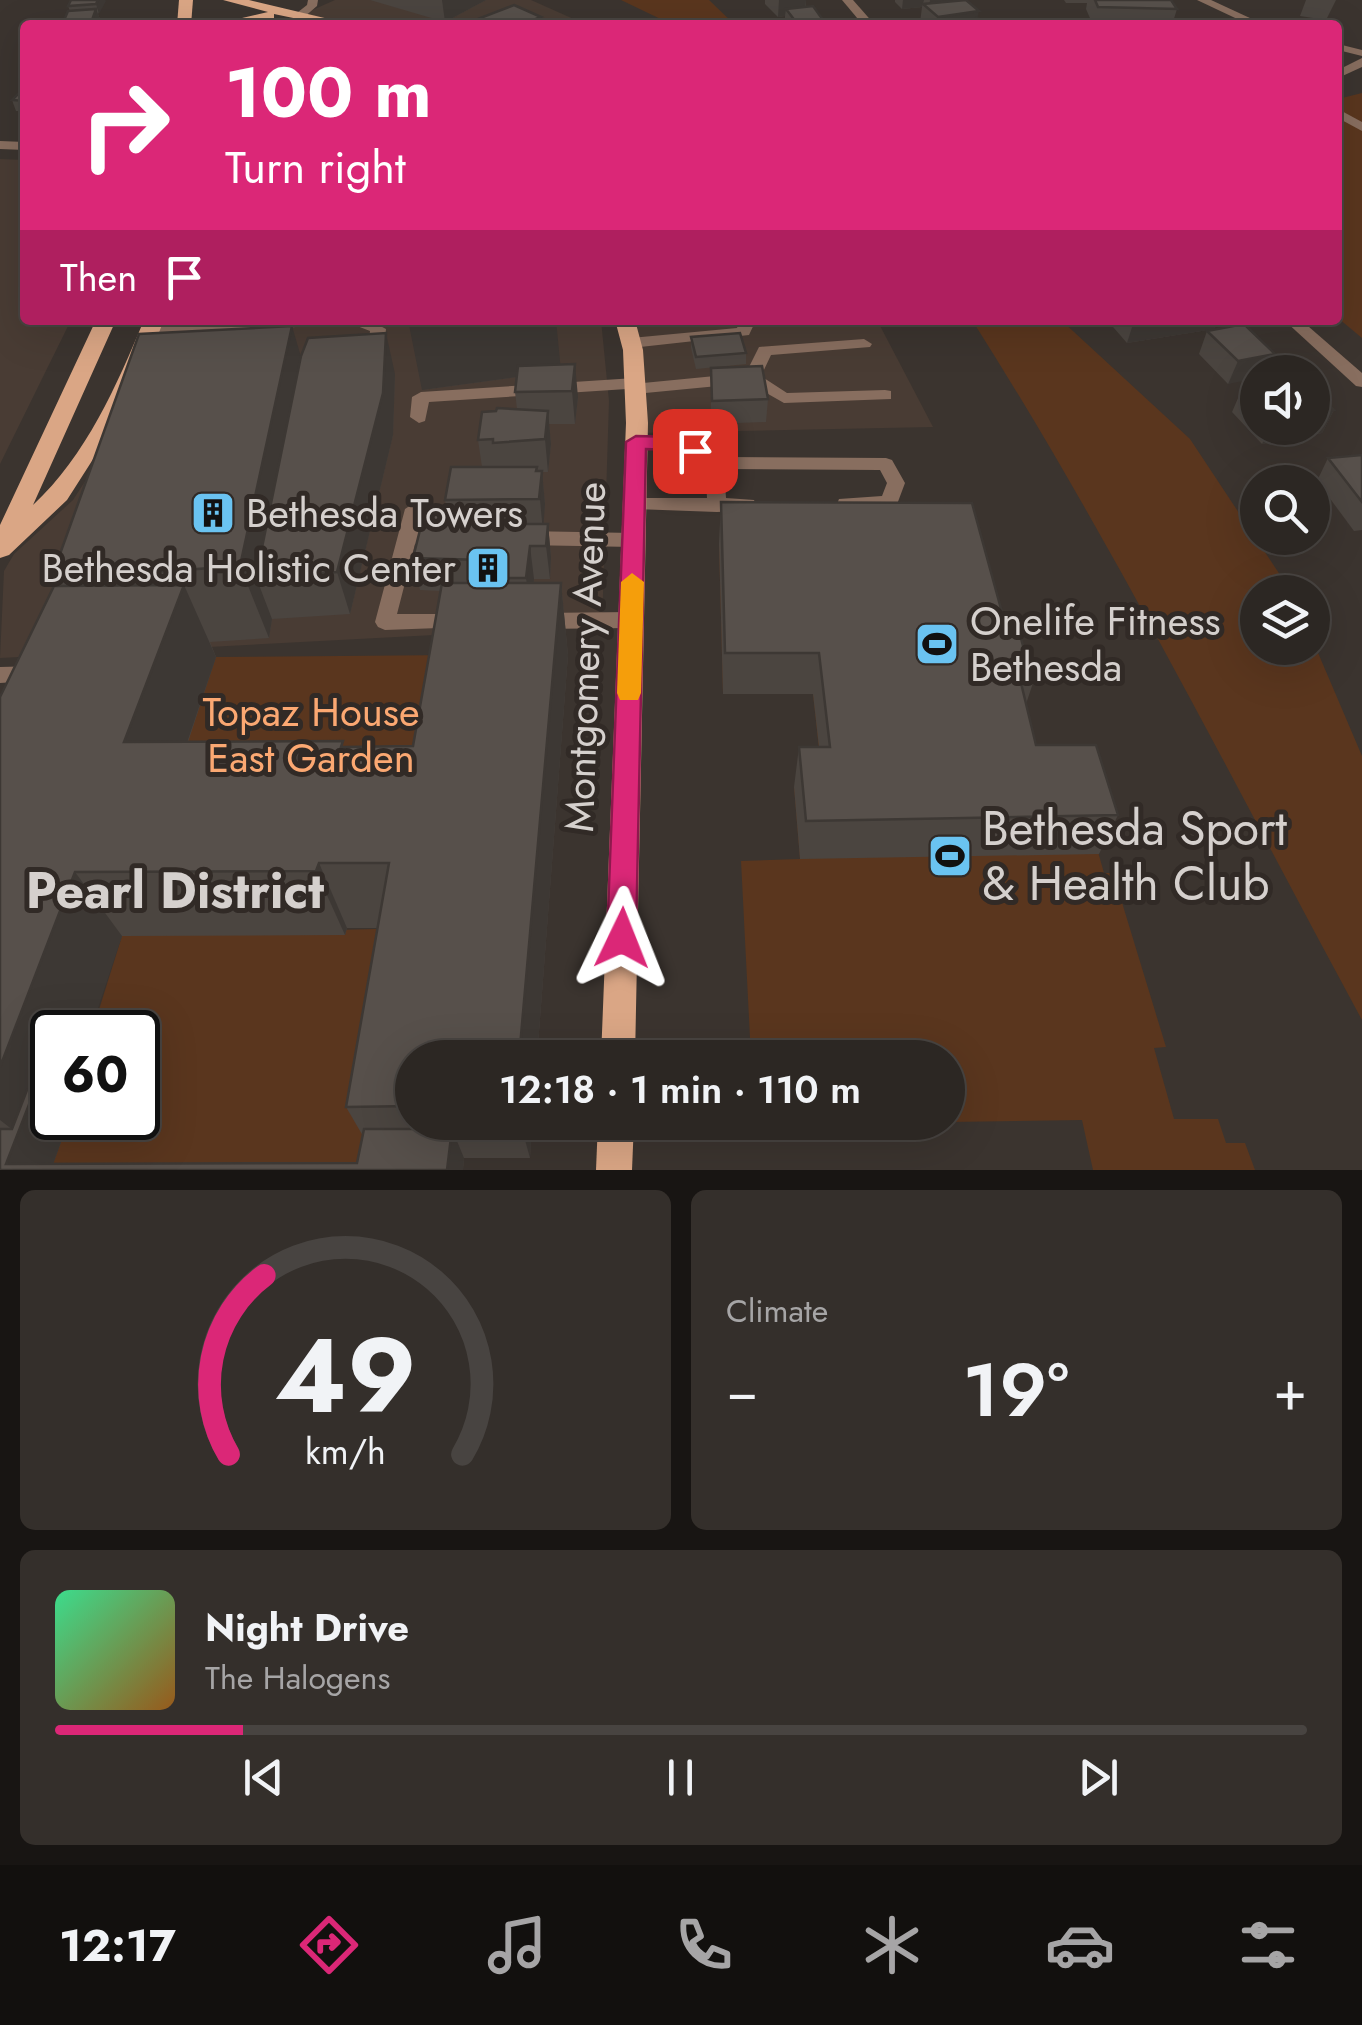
<!DOCTYPE html>
<html lang="en">
<head>
<meta charset="utf-8">
<style>
  body { margin:0; font-family:Jost,sans-serif; background:#342f2b; color:#f1f3f6; height:100vh; display:flex; flex-direction:column; font-size:38px; white-space:nowrap }
  * { box-sizing:border-box; margin:0 }
  p { font-size:32px; color:#a6a5a6 }
  .icon { flex:none; width:55px; height:55px; fill:none; stroke:currentColor; stroke-width:2; stroke-linecap:round; stroke-linejoin:round }
  .map { position:relative; height:1170px; overflow:hidden }
  .sheet { display:flex; flex-direction:column; gap:20px; padding:20px; background:#181513; flex:1 }
  .sheet>* { flex:none }
  .guide { position:absolute; left:20px; top:20px; width:1322px; height:305px; border-radius:10px; box-shadow:0 10px 40px #0002,0 0 0 2px #484441; background:#db2777; color:#fff; overflow:hidden }
  .buttons { position:absolute; left:1240px; top:355px; display:grid; gap:20px }
  .buttons a { display:grid; place-items:center; width:90px; height:90px; border-radius:50%; background:#2c2723; box-shadow:0 10px 40px #0002,0 0 0 2px #484441; font-size:50px }
  .speed { position:absolute; left:30px; top:1010px; display:flex; gap:20px; font-size:50px; font-weight:700; text-align:center }
  .speed>* { display:grid; place-content:center; width:130px; height:130px; border-radius:50%; background:#2c2723; box-shadow:0 10px 40px #0002,0 0 0 2px #484441; line-height:1 }
  .speed .limit { border:5px solid #111; border-radius:15px; background:#fff; color:#111 }
  .pin { position:absolute; display:grid; place-items:center; width:85px; height:85px; color:#fff; margin:-42px; border-radius:20px; box-shadow:0 5px 15px #0006 }
  .me { position:absolute; width:110px; margin:-55px; rotate:2deg; stroke-linejoin:round; filter:drop-shadow(0 0 8px #0008) }
  .turn { display:flex; align-items:center; gap:35px; height:210px; padding:0 40px; font-size:45px }
  .turn .icon { width:130px; height:130px; stroke-width:2.5 }
  .turn b { display:block; font-size:70px; line-height:85px }
  .then { display:flex; align-items:center; height:95px; padding:0 40px; background:#0003; gap:20px; font-size:38px }
  .big { font-size:75px; font-weight:600; line-height:1.1 }
  .sheet .widget { flex:1; display:flex; flex-direction:column; justify-content:center; gap:15px; min-width:0; padding:0 35px; border-radius:15px; background:#342f2b }
  .sheet .dial { align-items:center; gap:0 }
  .dial svg { height:260px; overflow:visible; fill:none; stroke:#484441; stroke-width:7; stroke-linecap:round; text-anchor:middle }
  .dial text { fill:#f1f3f6; stroke:none }
  .song { display:flex; align-items:center; gap:30px }
  .cover { width:120px; height:120px; border-radius:15px; background:linear-gradient(135deg,hsl(150 70% 55%),hsl(30 70% 35%)) }
  .played { height:10px; border-radius:5px; background:linear-gradient(90deg,#db2777 15%,#484441 15%) }
  .keys { display:flex; justify-content:space-around; direction:ltr }
  .heat { display:flex; justify-content:space-between; align-items:center; font-size:55px; direction:ltr }
  .sheet .tiles { flex:1; display:grid; gap:20px; grid-template-columns:1fr 1fr }
  .widget:last-child { grid-column:span 2 }
  .trip { position:absolute; left:395px; top:1040px; width:570px; height:100px; border-radius:50px; background:#2c2723; box-shadow:0 10px 40px #0002,0 0 0 2px #484441; font-weight:600; line-height:100px; text-align:center }
  .menu { display:flex; height:160px; justify-content:space-around; align-items:center; background:#12100e; color:#a6a5a6 }
  .menu .icon { width:70px; height:70px }
  .menu .active { color:#db2777 }
  .menu b { font-size:45px; color:#f1f3f6 }
  .map>svg:first-child { display:block }
</style>
</head>
<body>
<div class="map">
<svg width="1362" height="1170" viewBox="0 0 1362 1170">
  <rect width="100%" height="100%" fill="#3b342f"/>
  <g fill="#493c34">
    <path d="M335 0H531L587 25H347L299 16Z"/>
    <path d="M0 159 25 160V320H71L0 464Z"/>
    <path d="M165 320H601L609 401 602 626 0 658 4 571 14 554 73 500 124 421Z"/>
    <path d="M625 320H877L933 427 637 433Z"/>
  </g>
  <g fill="#5a361e">
    <path d="M621 0H709L735 25H673Z"/>
    <path d="M1362 93V338L1338 318V99Z"/>
    <path d="M972 320H1061L1190 439 1290 590 1258 592V648H1312L1313 641 1362 756V1020C1235 786 1115 545 972 320Z"/>
    <path d="M719 544 961 545 1008 724 1079 785 1104 873H1113L1166 1047 1154 1048 1174 1119H1218L1226 1143H1245L1255 1170H1093L1082 1120 948 1122V1058L751 1057 741 861 800 859 794 787 823 786 813 694H723Z"/>
    <path d="M458 655 432 815 164 811 216 657Z"/>
    <path d="M412 928 378 1170H50L66 1118H138V1032H92L122 936Z"/>
  </g>
  <g fill="none" stroke-linecap="round" stroke-linejoin="round">
    <g fill="#886e5f" fill-rule="evenodd">
      <path d="M308 0H318L317 6 303 18H295L293 16 307 5Z"/>
      <path d="M1338 109 1362 122V131L1338 118Z"/>
      <path d="M254 320H369L386 329 384 349 374 361H362L360 358 368 348 370 331 352 324 149 335 141 330 149 325Z"/>
      <path d="M740 320H756L749 335 631 348 623 343 631 338 737 328Z"/>
      <path d="M864 339 872 344 870 347 771 355 761 376 787 393 885 390 891 391V399L784 403 749 383 635 394 627 389 429 402 425 421 419 423 410 417 412 397 421 392 635 378 643 383 746 373 759 347Z"/>
      <path d="M637 436 676 438 723 457 886 458 892 460 905 483 896 507 846 510 837 504 839 499 882 496 887 483 880 470 724 469 726 498 754 500 756 505 754 510 717 512 635 509 628 508 626 503 628 498H707L705 463 673 450 631 446 628 442 631 438Z"/>
      <path d="M414 503 423 509 418 531 426 537 423 542 415 544 397 614H459L466 617 469 622 466 627 385 630 378 627 375 622 405 509Z"/>
      <path d="M525 531 633 533 643 540 633 547 525 545 515 538Z"/>
      <path d="M631 612 638 615 641 620 638 625 631 628 538 629 531 626 528 621 531 616 538 613Z"/>
      <path d="M38 666 46 668 49 674 46 680 0 683V667Z"/>
    </g>
    <g fill="#886e5f" fill-rule="evenodd">
      <path d="M842 0H853L875 25H863Z"/>
      <path d="M1197 0H1211L1265 25H1250Z"/>
      <path d="M1338 44 1362 50V56L1338 50Z"/>
      <path d="M1362 58V67L1338 78V70Z"/>
      <path d="M0 141 25 142V150L0 149Z"/>
      <path d="M1284 320H1301L1362 373V387L1356 386Z"/>
    </g>
    <g fill="#daa685" fill-rule="evenodd">
      <path d="M179 0H193L191 25H177Z"/>
      <path d="M223 0H249L354 25H327L274 14V19L269 20 212 25 268 12Z"/>
      <path d="M96 320H116L33 505C86 456 117 385 144 320H164L134 395 67 500 9 555 0 558V525Z"/>
      <path d="M615 320H635L643 350 648 423 635 1058H601L626 423 623 350Z"/>
      <path d="M598 1122H634L632 1170H596Z"/>
    </g>
  </g>
  <g fill="#4b4540" fill-rule="evenodd">
    <path d="M71 0H105L98 14 100 19 97 25H62L70 11 68 6Z"/>
    <path d="M370 0H486L445 22Z"/>
    <path d="M765 0H806V7L823 20V25H785V16L778 17 765 4Z"/>
    <path d="M895 0H954L978 19 1001 25H922L920 23 922 7 902 9 895 2Z"/>
    <path d="M1064 0H1171L1177 9 1172 25H1093L1086 9 1087 3H1066Z"/>
    <path d="M1306 0H1336L1326 20 1300 16Z"/>
    <path d="M25 87V111H16L12 100Z"/>
    <path d="M1107 320H1218L1214 329 1127 343Z"/>
    <path d="M1207 331 1275 354 1267 372H1258L1228 384 1199 354Z"/>
    <path d="M691 337 746 353V364L696 369 691 348Z"/>
    <path d="M301 356 395 374 393 435 350 614 272 619 269 638 210 642 216 657 188 742 345 747 413 746 441 591 420 590 413 558 448 514 445 500 482 467 478 440 517 409 515 392 517 377 422 390 560 365 578 397 575 424H549L551 444 548 472H542L545 504 543 524H548L551 557 550 579H534V583H561L568 655 537 1058H412V1122H532L530 1158H464L463 1170H0V697L55 586 51 579ZM347 928H378L346 1107 363 1136 357 1163 53 1164 69 1120 66 1118H52L122 936 345 935Z"/>
    <path d="M711 368 768 399 766 422 711 424Z"/>
    <path d="M1258 387V428H1312L1334 410 1322 433 1262 444 1232 412 1242 389Z"/>
    <path d="M1362 455V530L1354 531 1317 481 1328 458Z"/>
    <path d="M721 502 1003 616 1033 683 1026 704 1036 745 1118 815 1099 854 800 859 794 787 799 747H819L813 694H723L719 544Z"/>
  </g>
  <g fill="#3d3834">
    <path d="M98 0H105L106 1 99 14 96 4Z"/>
    <path d="M442 0H486L445 22Z"/>
    <path d="M779 0H806L805 14 786 9 785 16 778 17Z"/>
    <path d="M903 0H924L922 7 902 9Z"/>
    <path d="M930 0H954L953 9H929Z"/>
    <path d="M96 9 100 19 97 25H92L91 23Z"/>
    <path d="M979 11 976 25H936L938 17Z"/>
    <path d="M541 17 542 25H520Z"/>
    <path d="M823 20V25H796V22Z"/>
    <path d="M408 320H556L561 371 422 390Z"/>
    <path d="M1140 320H1218L1214 329 1127 343 1134 321Z"/>
    <path d="M292 326 313 398 256 577 272 619 269 638 240 566Z"/>
    <path d="M386 333 395 374 393 435 350 614 337 572Z"/>
    <path d="M1275 354 1267 372H1258V378L1228 384 1238 361Z"/>
    <path d="M575 364 578 397 575 424 572 391Z"/>
    <path d="M1334 410 1322 433 1262 444 1270 428H1312V414Z"/>
    <path d="M548 411 551 444 548 472 545 439Z"/>
    <path d="M537 467 540 492 542 471 545 504 543 532Z"/>
    <path d="M548 524 551 557 550 579 546 546Z"/>
    <path d="M530 546 534 579 531 611 526 578Z"/>
    <path d="M561 583 568 655 537 1058H519Z"/>
    <path d="M184 585 216 657 164 811 124 742Z"/>
    <path d="M319 863 347 928 345 935 316 871Z"/>
    <path d="M75 872 122 936 90 1032H52V1118H66L69 1120 51 1170 6 1164 18 1134 0 1120V1067Z"/>
    <path d="M520 1122H532L530 1158Z"/>
    <path d="M452 1129 464 1158 463 1170H447Z"/>
  </g>
  <g fill="#57504b" stroke="#3d3834" stroke-width="2.5">
    <path d="M71 0H98L96 4 68 6Z"/>
    <path d="M966 0 979 11 938 17 923 4Z"/>
    <path d="M1095 0H1171L1177 9 1098 7Z"/>
    <path d="M514 5 541 17 520 25H486L475 20Z"/>
    <path d="M813 6 823 20 796 22 786 9Z"/>
    <path d="M96 9 91 23 62 25 68 11Z"/>
    <path d="M976 18 1001 25H966Z"/>
    <path d="M1029 21 1069 24V25H1030Z"/>
    <path d="M25 87V101L12 100Z"/>
    <path d="M1244 324 1275 354 1238 361 1207 331Z"/>
    <path d="M292 326 240 566 51 579 139 334Z"/>
    <path d="M386 333 383 393 337 572 256 577 301 356 308 338Z"/>
    <path d="M740 333 746 353 696 357 691 337Z"/>
    <path d="M575 364 572 391 515 392 518 366Z"/>
    <path d="M762 366 768 399 712 401 711 368Z"/>
    <path d="M1258 387V406L1242 389Z"/>
    <path d="M1312 389 1334 410 1312 414Z"/>
    <path d="M497 408 548 411 545 439 493 443V439L478 440 482 412 496 411Z"/>
    <path d="M1362 455V502L1328 458Z"/>
    <path d="M451 467H537L536 471H542L539 499 445 500Z"/>
    <path d="M721 502 972 503 1003 616H1015L1033 683H1021L1036 745H1096L1118 815 806 821 799 747H830L819 653H725Z"/>
    <path d="M489 513 487 524H548L546 546H530L526 578H479L482 560 413 558 424 514Z"/>
    <path d="M442 583H561L519 1058H412V1106L346 1107 389 863H319L316 871 75 872 0 1067V697L54 586 184 585 124 742 343 741 341 747 413 746Z"/>
    <path d="M35 1089 6 1164 357 1163 364 1129H452L447 1170H0V1129H12L27 1090Z"/>
  </g>
  <path fill="#db2777" stroke="#8e194d" stroke-width="2.5" d="M636 436 676 437 705 451 695 458 674 450 646 449 636 938 632 948 622 952 611 948 607 938 626 442Z"/>
  <path fill="#f59e0b" d="M632 573 644 582 641 693 638 700H620L617 693 621 582Z"/>
  <defs>
    <symbol id="building-square" viewBox="-11 -11 22 22"><rect x="-9" y="-9" width="18" height="18" rx="4" fill="#6ac3f1" stroke="#312a26"/><path d="M-4-6H4V6H1V3H-1V6H-4ZM-2.5-4.3h1.7v1.8h-1.7ZM.8-4.3h1.7v1.8H.8ZM-2.5-1h1.7V.8h-1.7ZM.8-1h1.7V.8H.8Z" fill="#111"/></symbol>
    <symbol id="stadium-square" viewBox="-11 -11 22 22"><rect x="-9" y="-9" width="18" height="18" rx="4" fill="#6ac3f1" stroke="#312a26"/><path d="M0-5a6.5 5 0 1 0 0 10a6.5 5 0 1 0 0-10ZM-3.5-1.8h7v3.6h-7Z" fill="#111"/></symbol>
  </defs>
  <g fill-rule="evenodd">
    <use href="#building-square" x="188" y="488" width="50" height="50"/>
    <use href="#building-square" x="463" y="543" width="50" height="50"/>
    <use href="#stadium-square" x="912" y="619" width="50" height="50"/>
    <use href="#stadium-square" x="925" y="831" width="50" height="50"/>
  </g>
  <g text-anchor="middle" stroke-width="10" stroke-linejoin="round" paint-order="stroke">
    <g font-size="40" fill="#d5d0cd" stroke="#312a26" text-anchor="start">
      <text x="246" y="527">Bethesda Towers</text>
      <text x="456" y="582" text-anchor="end">Bethesda Holistic Center</text>
      <text x="970" y="635">Onelife Fitness<tspan x="970" dy="46">Bethesda</tspan></text>
    </g>
    <g font-size="40" fill="#d5d0cd" stroke="#312a26">
      <text transform="translate(585 657) rotate(-88)" y="14">Montgomery Avenue</text>
    </g>
    <g font-size="40" fill="#fba872" stroke="#312a26">
      <text x="311" y="726">Topaz House<tspan x="311" dy="46">East Garden</tspan></text>
    </g>
    <g font-size="48" fill="#d5d0cd" stroke="#312a26" text-anchor="start">
      <text x="982" y="845">Bethesda Sport<tspan x="982" dy="55">&amp; Health Club</tspan></text>
    </g>
    <g font-size="50" font-weight="bold" fill="#d5d0cd" stroke="#312a26">
      <text x="175" y="908">Pearl District</text>
    </g>
  </g>
</svg>
<div class="buttons">
<a><svg class="icon" aria-label="sound" viewBox="0 0 24 24"><path d="M4 9h4l5-4v14l-5-4H4zM17 9q2 3 0 6"/></svg></a>
<a><svg class="icon" aria-label="search" viewBox="0 0 24 24"><circle cx="10" cy="10" r="6"/><path d="M15 15l6 6"/></svg></a>
<a><svg class="icon" aria-label="layers" viewBox="0 0 24 24"><path d="M12 4l9 5-9 5-9-5zM3 14l9 5 9-5"/></svg></a>
</div>
<div class="speed"><div class="limit">60</div></div>
<div class="pin" style="left:695px;top:451px;background:#d93025"><svg class="icon" aria-label="arrive" viewBox="0 0 24 24"><path d="M6 21V4h12l-3 4 3 4H6"/></svg></div>
<svg class="me" style="left:622px;top:938px" viewBox="-20 -20 40 40"><path d="M0-17L14 15 0 8-14 15z" fill="#db2777" stroke="#fff" stroke-width="4"/></svg>
<div class="trip">12:18 · 1 min · 110 m</div>
<div class="guide">
<div class="turn"><svg class="icon" aria-label="right" viewBox="0 0 24 24"><path d="M7 20v-9h11M14 6l5 5-5 5"/></svg><div><b>100 m</b>Turn right</div></div>
<div class="then">Then<svg class="icon" aria-label="arrive" viewBox="0 0 24 24"><path d="M6 21V4h12l-3 4 3 4H6"/></svg></div>
</div>
</div>
<section class="sheet">
<div class="tiles">
<div class="widget dial"><svg viewBox="0 0 100 80">
<path d="M14 69A42 42 0 1 1 86 69"/>
<path d="M14 69A42 42 0 0 1 25 14" stroke="#db2777"/>
<text x="50" y="56" font-size="32" font-weight="700">49</text>
<text x="50" y="72" font-size="11">km/h</text>
</svg></div>
<div class="widget"><p>Climate</p>
<div class="heat"><a>−</a><b class="big">19°</b><a>+</a></div>
</div>
<div class="widget">
<div class="song"><i class="cover"></i><div><b>Night Drive</b><p>The Halogens</p></div></div>
<div class="played"></div>
<div class="keys"><svg class="icon" aria-label="previous" viewBox="0 0 24 24"><path d="M18 5L8 12l10 7zM5 5v14"/></svg><svg class="icon" aria-label="pause" viewBox="0 0 24 24"><path d="M8 5v14M16 5v14"/></svg><svg class="icon" aria-label="next" viewBox="0 0 24 24"><path d="M6 5l10 7-10 7zM19 5v14"/></svg></div>
</div>
</div>
</section>
<nav class="menu">
<b>12:17</b>
<svg class="icon active" aria-label="directions" viewBox="0 0 24 24"><path d="M12 3l9 9-9 9-9-9zM9 14v-3h6M13 9l2 2-2 2"/></svg>
<svg class="icon" aria-label="music" viewBox="0 0 24 24"><path d="M9 18V5l10-2v13"/><circle cx="6" cy="18" r="3"/><circle cx="16" cy="16" r="3"/></svg>
<svg class="icon" aria-label="phone" viewBox="0 0 24 24"><path d="M5 4h4l2 5-3 2q2 4 5 5l2-3 5 2v4C11 20 4 13 5 4z"/></svg>
<svg class="icon" aria-label="climate" viewBox="0 0 24 24"><path d="M12 3v18M4 7l16 10M4 17L20 7"/></svg>
<svg class="icon" aria-label="car" viewBox="0 0 24 24"><path d="M5 17H2v-5l4-1 3-4h7l3 4 3 1v5h-3M9 17h6M6 11h13"/><circle cx="7" cy="17" r="2"/><circle cx="17" cy="17" r="2"/></svg>
<svg class="icon" aria-label="filters" viewBox="0 0 24 24"><path d="M4 7h16M4 17h16"/><circle cx="9" cy="7" r="2"/><circle cx="15" cy="17" r="2"/></svg>
</nav>
</body>
</html>
